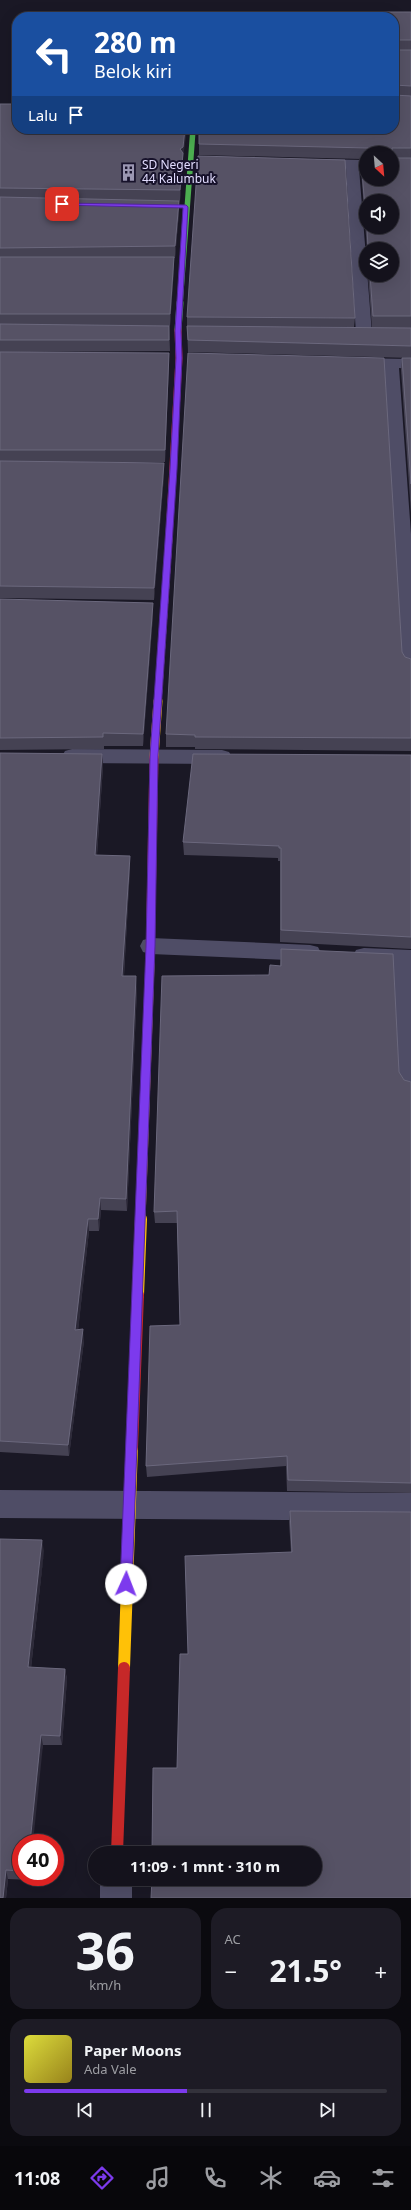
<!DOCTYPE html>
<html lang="id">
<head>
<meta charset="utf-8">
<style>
  body { margin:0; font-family:"Noto Sans",sans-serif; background:#1d1b25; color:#f1f3f6; height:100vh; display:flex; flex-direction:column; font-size:15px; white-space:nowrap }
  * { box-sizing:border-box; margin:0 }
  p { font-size:13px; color:#9d9ea3 }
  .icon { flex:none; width:22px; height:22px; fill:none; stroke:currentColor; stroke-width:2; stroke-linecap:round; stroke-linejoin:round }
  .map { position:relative; height:1898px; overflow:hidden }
  .sheet { display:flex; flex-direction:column; gap:10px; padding:10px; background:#0b0a0f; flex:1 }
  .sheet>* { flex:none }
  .banner { position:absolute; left:12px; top:12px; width:387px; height:122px; border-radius:16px; box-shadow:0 4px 16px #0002,0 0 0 1px #33323b; background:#1a4fa0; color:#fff; overflow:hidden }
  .needle { width:26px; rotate:154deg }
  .controls { position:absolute; left:359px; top:146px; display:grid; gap:8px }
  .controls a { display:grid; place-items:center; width:40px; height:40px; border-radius:50%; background:#14121c; box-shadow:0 4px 16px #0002,0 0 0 1px #33323b; font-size:20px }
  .speed { position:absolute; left:12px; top:1834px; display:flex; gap:8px; font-size:20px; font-weight:700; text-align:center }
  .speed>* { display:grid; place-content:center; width:52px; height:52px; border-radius:50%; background:#14121c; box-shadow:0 4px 16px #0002,0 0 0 1px #33323b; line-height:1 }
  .speed .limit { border:6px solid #d22; background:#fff; color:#111 }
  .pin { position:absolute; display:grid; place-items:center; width:34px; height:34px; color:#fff; margin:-17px; border-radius:8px; box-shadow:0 2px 6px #0006 }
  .me { position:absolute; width:44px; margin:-22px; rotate:2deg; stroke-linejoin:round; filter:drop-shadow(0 0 3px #0008) }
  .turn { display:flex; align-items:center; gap:14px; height:84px; padding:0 16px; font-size:18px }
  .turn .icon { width:52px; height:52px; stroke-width:2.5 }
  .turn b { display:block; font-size:28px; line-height:34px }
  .then { display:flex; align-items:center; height:38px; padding:0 16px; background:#0003; gap:8px; font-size:15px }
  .big { font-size:30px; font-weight:700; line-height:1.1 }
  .sheet .card { flex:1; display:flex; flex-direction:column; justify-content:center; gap:6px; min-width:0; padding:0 14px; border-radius:16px; background:#1d1b25 }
  .sheet .dial { align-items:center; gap:0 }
  .dial b { font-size:52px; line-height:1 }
  .song { display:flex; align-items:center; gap:12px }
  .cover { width:48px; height:48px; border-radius:6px; background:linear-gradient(135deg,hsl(60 70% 55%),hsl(50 70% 35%)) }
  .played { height:4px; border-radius:2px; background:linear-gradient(90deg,#7c3aed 45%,#33323b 45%) }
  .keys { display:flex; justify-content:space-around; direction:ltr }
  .heat { display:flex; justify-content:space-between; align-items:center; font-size:22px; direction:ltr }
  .sheet .tiles { flex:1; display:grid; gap:10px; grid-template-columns:1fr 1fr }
  .card:last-child { grid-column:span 2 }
  .trip { position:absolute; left:88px; top:1846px; width:234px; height:40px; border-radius:20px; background:#14121c; box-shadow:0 4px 16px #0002,0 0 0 1px #33323b; font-weight:700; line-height:40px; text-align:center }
  .tab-bar { display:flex; height:64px; justify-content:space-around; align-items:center; background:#08070b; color:#9d9ea3 }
  .tab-bar .icon { width:28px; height:28px }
  .tab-bar .current { color:#7c3aed }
  .tab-bar b { font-size:18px; color:#f1f3f6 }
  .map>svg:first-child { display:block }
</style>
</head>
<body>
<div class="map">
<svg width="411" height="1898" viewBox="0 0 411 1898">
  <rect width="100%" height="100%" fill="#1a1825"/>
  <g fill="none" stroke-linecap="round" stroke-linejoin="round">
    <g fill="#4f4d66" fill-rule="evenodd">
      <path d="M316 159 366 160V168H359L372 334 369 337H359L356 334 346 168 311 166 309 163Z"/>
      <path d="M354 358 411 359V369L399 368 411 534V670L404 668 402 664 384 368 349 366 346 363 349 360Z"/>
      <path d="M72 749 222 750 229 752 232 757 229 762 222 764 72 763 65 761 62 756 65 751Z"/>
      <path d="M151 938 310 945 318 947 321 953 318 959 310 961 151 954 143 952 140 946 143 940Z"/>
      <path d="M364 948 411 950V1093L403 1091 399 1084 393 965 364 964 356 962 353 956 356 950Z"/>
      <path d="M0 1490 411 1493V1521L0 1518Z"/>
      <rect x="100" y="1879" width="32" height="19"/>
    </g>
    <path stroke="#4caf50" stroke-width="5.5" d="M180 304 193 129"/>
    <path stroke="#4caf50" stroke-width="7" d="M178 330 180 303"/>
    <path stroke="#ffc107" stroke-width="7" d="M158 702 169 537"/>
    <g stroke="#ffc107" stroke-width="9">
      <path d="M154 757 158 701"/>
      <path d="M141 1220 150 964"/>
    </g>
    <g stroke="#ffc107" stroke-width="12">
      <path d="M138 1295 141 1219"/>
      <path d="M124 1668 132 1447"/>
    </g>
    <path stroke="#c62828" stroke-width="7" d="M169 537 179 358 178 330"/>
    <path stroke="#c62828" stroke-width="9" d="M150 964 154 757"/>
    <g stroke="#c62828" stroke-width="12">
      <path d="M132 1447 138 1295"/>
      <path d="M117 1853 124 1668"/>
    </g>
  </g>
  <g fill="#454253" fill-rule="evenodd">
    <path d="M355 12H411V328H372L368 275H392V249H367L361 170V159L199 155V144L355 17ZM366 153H392L366 179ZM366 201 392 227H366Z"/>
    <path d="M0 104 183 158 180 201H179V212L175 258H174V268L170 326H169L170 351 29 352 169 353V364L165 462H63L164 463V475L154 600 0 598Z"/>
    <path d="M187 317 355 318 354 327 187 326Z"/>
    <path d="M187 326 411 328V358L188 352Z"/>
    <path d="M402 358H411V513L401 370Z"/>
    <path d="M0 599 153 615 143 746H104V749L0 750Z"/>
    <path d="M402 652 405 657 411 659V751L195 749V747H166V734Z"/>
    <path d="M0 753 102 754 103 766 97 855 130 868 124 976 137 989 127 1211 101 1210 99 1231H89L78 1330 84 1341 69 1456 0 1452Z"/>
    <path d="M411 755V949L280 942V861H278V858L184 855 183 842Z"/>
    <path d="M281 949 399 1072 404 1080 411 1082V1493L287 1491 286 1466 147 1477 146 1466 180 1325 177 1223H155L154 1212 269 975 280 966Z"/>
    <path d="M290 1511 411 1512 177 1768 188 1654 291 1552 289 1522Z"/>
    <path d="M44 1551 31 1668 65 1669 67 1679 62 1745H43L21 1843V1877H30V1880L8 1879 6 1898H0Z"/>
  </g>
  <g fill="#2d2a39">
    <path d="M185 129H187L183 158 180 201V149Z"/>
    <path d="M179 201V212L175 258V246Z"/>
    <path d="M174 257V268L170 326V314Z"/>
    <path d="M169 353V364L165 462V450Z"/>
    <path d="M164 463V475L154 600V588Z"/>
    <path d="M153 603V615L143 746V734Z"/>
    <path d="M102 754 103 766 96 868 95 855Z"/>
    <path d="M130 856V868L123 989 122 976Z"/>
    <path d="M136 976 137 989 127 1211 126 1199Z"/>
    <path d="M100 1198 101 1210 99 1231 98 1219Z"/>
    <path d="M88 1219 89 1231 77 1341 75 1330Z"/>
    <path d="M83 1329 84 1341 69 1456 68 1445Z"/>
    <path d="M42 1540 44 1551 30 1677 28 1667Z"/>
    <path d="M65 1669 67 1679 62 1745 60 1736Z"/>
    <path d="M41 1735 43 1745 33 1843H30Z"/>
    <path d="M6 1870 8 1879 6 1898H3Z"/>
  </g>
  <g fill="#565265" stroke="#6b687d">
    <path d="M355 12H411V40H394V17H292V14L355 17Z"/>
    <path d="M394 50H411V86L394 85Z"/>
    <path d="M394 95 411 96V148H392V153H368V148L199 144V129H394Z"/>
    <path d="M0 104H17V129H185L183 147 180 149 183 153 180 190 0 188Z"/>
    <path d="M198 156 345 160 355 318 187 317Z"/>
    <path d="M366 158V179H392V158H411V316H373L370 275H392V249H368L367 227H392V201H366V220L361 159Z"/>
    <path d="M0 197 179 201 175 246 0 248Z"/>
    <path d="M0 257H174L170 314H0Z"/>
    <path d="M0 324 169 326V340H0Z"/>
    <path d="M187 326 411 328V346L188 340Z"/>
    <path d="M0 352 169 353 165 450H0Z"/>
    <path d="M188 353 384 358 402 652 405 657 411 659V738L195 737V735L166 734Z"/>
    <path d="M402 358H411V484Z"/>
    <path d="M0 461 164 463 154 588 0 586Z"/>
    <path d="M0 599 153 603 143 734 103 733V737L0 738Z"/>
    <path d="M0 753 102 754 95 855 130 856 122 976H136L126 1199 100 1198 98 1219H88L75 1330 83 1329 68 1445 0 1441Z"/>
    <path d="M193 754 411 755V937L281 930V848H279V846L183 842Z"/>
    <path d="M281 949 393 954 399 1072 404 1080 411 1082V1483L288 1480 287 1456 146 1466 150 1326 180 1325 177 1211 154 1212 162 976 269 975 270 965 281 966Z"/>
    <path d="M290 1511 411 1512V1898H151L152 1879H315V1853H152L153 1768H177L180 1654H188L185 1556 292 1552Z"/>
    <path d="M0 1539 42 1540 28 1667 65 1669 60 1736 41 1735 30 1843H21V1871L6 1870 3 1898H0Z"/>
  </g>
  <path fill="#7c3aed" stroke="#51269a" d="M62 203 186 205 188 207 181 331 182 358 177 469 158 756 155 946 132 1584 130 1588 126 1590 122 1588 120 1584 146 946 150 756 170 469 176 358 175 331 183 208 60 205Z"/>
  <defs>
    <symbol id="building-bare" viewBox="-9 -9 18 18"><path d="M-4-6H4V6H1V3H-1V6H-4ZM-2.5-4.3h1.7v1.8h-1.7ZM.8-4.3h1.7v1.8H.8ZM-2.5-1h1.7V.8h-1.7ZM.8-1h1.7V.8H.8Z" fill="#9b97b2" stroke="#17122b" stroke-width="2.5" paint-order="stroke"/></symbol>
  </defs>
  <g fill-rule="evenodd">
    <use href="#building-bare" x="116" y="160" width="25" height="25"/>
  </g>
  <g text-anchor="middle" stroke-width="4" stroke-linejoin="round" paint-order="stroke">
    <g font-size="12" fill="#e1dcfe" stroke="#17122b" text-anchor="start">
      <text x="142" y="169">SD Negeri<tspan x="142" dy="14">44 Kalumbuk</tspan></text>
    </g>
  </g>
</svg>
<div class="controls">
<a><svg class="needle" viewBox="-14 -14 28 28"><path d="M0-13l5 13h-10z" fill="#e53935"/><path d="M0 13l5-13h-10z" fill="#9d9ea3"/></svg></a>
<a><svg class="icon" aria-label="sound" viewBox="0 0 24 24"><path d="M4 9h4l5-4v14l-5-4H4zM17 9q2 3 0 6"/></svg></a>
<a><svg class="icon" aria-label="layers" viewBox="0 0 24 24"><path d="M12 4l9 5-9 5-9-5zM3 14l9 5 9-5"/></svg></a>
</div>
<div class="speed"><div class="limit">40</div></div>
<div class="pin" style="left:62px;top:204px;background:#d93025"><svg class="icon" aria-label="arrive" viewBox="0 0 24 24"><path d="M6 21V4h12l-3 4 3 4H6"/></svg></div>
<svg class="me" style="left:126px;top:1584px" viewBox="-20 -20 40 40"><circle r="19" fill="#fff"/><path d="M0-13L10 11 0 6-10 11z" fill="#7c3aed"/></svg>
<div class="trip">11:09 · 1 mnt · 310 m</div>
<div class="banner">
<div class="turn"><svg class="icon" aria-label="left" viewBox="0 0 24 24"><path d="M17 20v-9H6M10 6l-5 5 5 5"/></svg><div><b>280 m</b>Belok kiri</div></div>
<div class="then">Lalu<svg class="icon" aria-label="arrive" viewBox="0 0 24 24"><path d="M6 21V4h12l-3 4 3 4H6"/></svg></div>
</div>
</div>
<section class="sheet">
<div class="tiles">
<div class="card dial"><b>36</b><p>km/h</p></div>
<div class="card"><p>AC</p>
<div class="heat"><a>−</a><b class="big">21.5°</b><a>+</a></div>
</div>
<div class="card">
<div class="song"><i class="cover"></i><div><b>Paper Moons</b><p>Ada Vale</p></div></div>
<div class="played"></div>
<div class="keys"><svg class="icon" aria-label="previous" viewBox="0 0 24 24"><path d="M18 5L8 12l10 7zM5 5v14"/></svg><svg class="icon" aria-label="pause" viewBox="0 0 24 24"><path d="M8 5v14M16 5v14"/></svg><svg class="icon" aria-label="next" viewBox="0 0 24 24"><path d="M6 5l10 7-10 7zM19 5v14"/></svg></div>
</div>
</div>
</section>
<nav class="tab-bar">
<b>11:08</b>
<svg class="icon current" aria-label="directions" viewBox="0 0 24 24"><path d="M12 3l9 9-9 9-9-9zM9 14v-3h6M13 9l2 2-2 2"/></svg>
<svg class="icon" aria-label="music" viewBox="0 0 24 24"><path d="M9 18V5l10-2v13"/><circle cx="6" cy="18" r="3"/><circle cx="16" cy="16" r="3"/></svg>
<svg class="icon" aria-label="phone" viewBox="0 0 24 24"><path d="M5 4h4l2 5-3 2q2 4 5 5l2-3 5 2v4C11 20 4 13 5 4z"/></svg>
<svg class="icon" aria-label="climate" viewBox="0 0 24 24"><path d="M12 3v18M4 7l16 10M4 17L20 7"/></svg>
<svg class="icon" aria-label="car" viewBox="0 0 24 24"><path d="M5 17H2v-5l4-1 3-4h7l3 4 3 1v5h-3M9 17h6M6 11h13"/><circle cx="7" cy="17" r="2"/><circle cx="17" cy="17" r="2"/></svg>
<svg class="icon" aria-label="filters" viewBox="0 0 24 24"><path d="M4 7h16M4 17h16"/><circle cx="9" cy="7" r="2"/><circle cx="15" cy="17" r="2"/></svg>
</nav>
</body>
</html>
